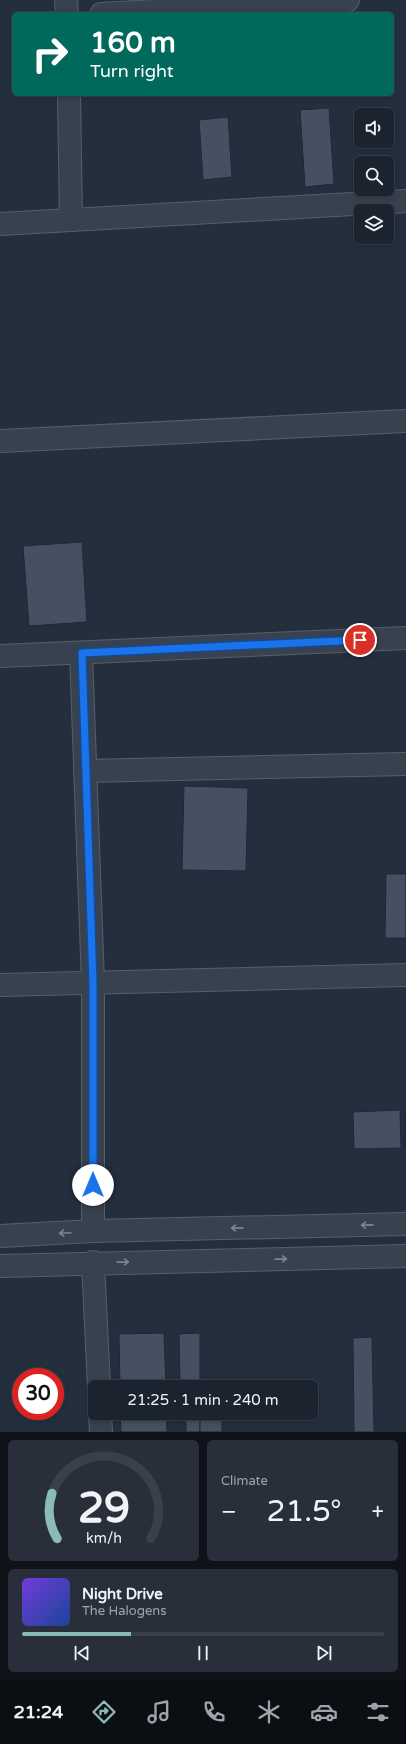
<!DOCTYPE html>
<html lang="en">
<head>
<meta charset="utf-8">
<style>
  body { margin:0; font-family:"Varela Round",sans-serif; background:#282f3a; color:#f1f3f6; height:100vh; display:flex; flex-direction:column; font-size:15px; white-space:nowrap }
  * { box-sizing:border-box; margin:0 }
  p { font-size:13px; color:#a0a4aa }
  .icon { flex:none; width:22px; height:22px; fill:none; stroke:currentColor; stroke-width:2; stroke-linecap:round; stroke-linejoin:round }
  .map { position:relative; height:1432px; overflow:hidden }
  .panel { display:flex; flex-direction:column; gap:8px; padding:8px; background:#0f1319; flex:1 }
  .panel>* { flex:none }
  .guide { position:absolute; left:12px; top:12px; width:382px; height:84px; border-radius:6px; box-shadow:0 2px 6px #0003,0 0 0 1px #39404a; background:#00695c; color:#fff; overflow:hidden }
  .fabs { position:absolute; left:354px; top:108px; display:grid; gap:8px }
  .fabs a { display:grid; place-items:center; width:40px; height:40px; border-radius:6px; background:#1b232e; box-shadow:0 2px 6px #0003,0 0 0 1px #39404a; font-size:20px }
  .speed { position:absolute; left:12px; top:1368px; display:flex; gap:8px; font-size:20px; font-weight:700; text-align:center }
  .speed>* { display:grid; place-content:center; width:52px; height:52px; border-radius:50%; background:#1b232e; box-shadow:0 2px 6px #0003,0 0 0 1px #39404a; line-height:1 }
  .speed .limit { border:6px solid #d22; background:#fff; color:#111 }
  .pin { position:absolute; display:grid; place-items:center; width:34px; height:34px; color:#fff; margin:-17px; border:2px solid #fff; border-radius:50%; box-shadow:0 1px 4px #0007 }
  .me { position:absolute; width:44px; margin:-22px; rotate:0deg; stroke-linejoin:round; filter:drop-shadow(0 0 3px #0008) }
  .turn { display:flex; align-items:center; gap:14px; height:84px; padding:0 12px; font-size:18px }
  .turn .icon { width:52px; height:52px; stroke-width:2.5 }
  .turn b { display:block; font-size:28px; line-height:34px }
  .big { font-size:30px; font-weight:600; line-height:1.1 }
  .panel .card { flex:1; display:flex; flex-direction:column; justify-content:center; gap:6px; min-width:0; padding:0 14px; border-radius:6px; background:#282f3a }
  .panel .dial { align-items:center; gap:0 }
  .dial svg { height:104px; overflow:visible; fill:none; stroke:#39404a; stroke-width:7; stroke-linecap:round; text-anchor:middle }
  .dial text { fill:#f1f3f6; stroke:none }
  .song { display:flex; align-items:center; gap:12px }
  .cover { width:48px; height:48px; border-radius:6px; background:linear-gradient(135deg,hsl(260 70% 55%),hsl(220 70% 35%)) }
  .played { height:4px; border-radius:2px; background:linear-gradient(90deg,#8bbbb9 30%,#39404a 30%) }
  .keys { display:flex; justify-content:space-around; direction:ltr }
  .heat { display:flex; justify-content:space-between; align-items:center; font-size:22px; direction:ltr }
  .panel .tiles { flex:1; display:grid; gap:8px; grid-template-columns:1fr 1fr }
  .card:last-child { grid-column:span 2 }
  .trip { position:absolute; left:88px; top:1380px; width:230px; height:40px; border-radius:6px; background:#1b232e; box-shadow:0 2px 6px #0003,0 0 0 1px #39404a; font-weight:600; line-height:40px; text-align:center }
  .dock { display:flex; height:64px; justify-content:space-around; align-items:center; background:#0b0e12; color:#a0a4aa }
  .dock .icon { width:28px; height:28px }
  .dock .on { color:#8bbbb9 }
  .dock b { font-size:18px; color:#f1f3f6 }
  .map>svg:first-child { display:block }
</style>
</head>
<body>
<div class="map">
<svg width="406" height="1432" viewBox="0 0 406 1432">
  <rect width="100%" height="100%" fill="#242f3e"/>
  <g fill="#455162" stroke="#1f2835">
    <path d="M329 108 334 184 305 187 300 110Z"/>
    <path d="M228 117 232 177 203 180 199 120Z"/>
    <path d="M82 542 87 622 29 626 23 546Z"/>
    <path d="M184 786 248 788 246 871 182 870Z"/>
    <path d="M386 874H406V938H385Z"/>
    <path d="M400 1110 401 1148 354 1149 353 1112Z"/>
    <rect x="405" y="1110" width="1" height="37"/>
    <path d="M164 1333 166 1387H120L119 1334Z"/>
    <path d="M200 1333V1387H180L179 1334Z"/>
    <path d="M372 1337 374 1432H354L353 1338Z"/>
    <path d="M120 1413H166L167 1432H121Z"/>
    <path d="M181 1413H200V1432H186V1422L181 1421Z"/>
    <rect x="200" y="1413" width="22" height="19"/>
  </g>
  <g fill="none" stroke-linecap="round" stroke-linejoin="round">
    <defs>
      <g id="minor">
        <path d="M66 0 67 14"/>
        <path d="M101 14 348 0"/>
        <path d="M69 94 71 220"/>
        <path d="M0 224 406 201"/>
        <path d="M0 441 406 421"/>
        <path d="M81 653 93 983V1231"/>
        <path d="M0 656 406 638"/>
        <path d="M85 771 406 764"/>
        <path d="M0 985 406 975"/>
        <path d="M93 1262 99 1387"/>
        <path d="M100 1413 101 1432"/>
      </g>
      <g id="tertiary">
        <path d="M0 1236 93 1231 406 1224"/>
        <path d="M0 1266 406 1256"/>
      </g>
    </defs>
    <use href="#minor" stroke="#565f6c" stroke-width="24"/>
    <use href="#tertiary" stroke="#565f6c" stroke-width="24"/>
    <use href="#minor" stroke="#38414e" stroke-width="22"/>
    <use href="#tertiary" stroke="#38414e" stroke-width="22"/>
  </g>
  <defs><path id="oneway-shaft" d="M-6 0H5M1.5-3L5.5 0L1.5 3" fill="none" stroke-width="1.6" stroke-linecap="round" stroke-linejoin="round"/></defs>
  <g stroke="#7c8592">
    <use href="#oneway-shaft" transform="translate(367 1225) rotate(179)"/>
    <use href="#oneway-shaft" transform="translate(237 1228) rotate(179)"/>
    <use href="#oneway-shaft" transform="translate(65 1233) rotate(177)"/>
    <use href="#oneway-shaft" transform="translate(281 1259) rotate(-1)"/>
    <use href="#oneway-shaft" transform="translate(123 1262) rotate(-1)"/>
  </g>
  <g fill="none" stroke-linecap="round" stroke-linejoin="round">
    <defs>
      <path id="route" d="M93 1185V983L82 653 360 640"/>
    </defs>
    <use href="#route" stroke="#114b97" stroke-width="10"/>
    <use href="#route" stroke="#1a73e8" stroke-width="7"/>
  </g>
</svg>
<div class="fabs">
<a><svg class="icon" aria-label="sound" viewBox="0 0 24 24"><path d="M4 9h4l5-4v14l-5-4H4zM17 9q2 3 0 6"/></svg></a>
<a><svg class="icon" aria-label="search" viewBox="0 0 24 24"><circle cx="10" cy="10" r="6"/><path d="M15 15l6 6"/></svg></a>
<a><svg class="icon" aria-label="layers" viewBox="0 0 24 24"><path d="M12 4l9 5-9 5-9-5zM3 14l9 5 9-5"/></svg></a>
</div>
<div class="speed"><div class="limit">30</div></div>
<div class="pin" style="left:360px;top:640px;background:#d93025"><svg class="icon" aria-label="arrive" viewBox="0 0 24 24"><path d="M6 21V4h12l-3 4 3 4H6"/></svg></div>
<svg class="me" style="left:93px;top:1185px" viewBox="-20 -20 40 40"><circle r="19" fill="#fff"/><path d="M0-13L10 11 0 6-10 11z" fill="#1a73e8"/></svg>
<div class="trip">21:25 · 1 min · 240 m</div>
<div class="guide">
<div class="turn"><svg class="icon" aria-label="right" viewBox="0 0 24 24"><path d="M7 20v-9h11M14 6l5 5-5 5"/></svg><div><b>160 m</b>Turn right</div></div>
</div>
</div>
<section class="panel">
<div class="tiles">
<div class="card dial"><svg viewBox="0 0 100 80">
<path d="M14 69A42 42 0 1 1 86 69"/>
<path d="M14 69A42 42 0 0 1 10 34" stroke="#8bbbb9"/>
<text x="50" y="56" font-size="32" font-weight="700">29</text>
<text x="50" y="72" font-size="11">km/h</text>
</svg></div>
<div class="card"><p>Climate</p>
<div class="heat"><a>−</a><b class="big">21.5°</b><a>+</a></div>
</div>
<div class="card">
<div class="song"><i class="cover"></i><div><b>Night Drive</b><p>The Halogens</p></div></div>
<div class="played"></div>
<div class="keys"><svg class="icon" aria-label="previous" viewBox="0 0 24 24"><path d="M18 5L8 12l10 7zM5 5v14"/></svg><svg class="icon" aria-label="pause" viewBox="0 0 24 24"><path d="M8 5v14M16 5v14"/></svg><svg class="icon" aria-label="next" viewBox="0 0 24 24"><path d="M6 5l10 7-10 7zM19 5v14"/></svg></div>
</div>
</div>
</section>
<nav class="dock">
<b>21:24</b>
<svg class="icon on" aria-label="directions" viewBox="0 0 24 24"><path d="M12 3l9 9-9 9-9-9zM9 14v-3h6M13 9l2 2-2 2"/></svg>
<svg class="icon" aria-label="music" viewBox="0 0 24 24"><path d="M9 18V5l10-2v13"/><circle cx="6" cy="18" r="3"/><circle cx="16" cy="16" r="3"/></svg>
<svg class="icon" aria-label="phone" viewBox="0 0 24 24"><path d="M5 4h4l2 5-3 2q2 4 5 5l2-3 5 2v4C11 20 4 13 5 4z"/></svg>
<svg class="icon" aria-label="climate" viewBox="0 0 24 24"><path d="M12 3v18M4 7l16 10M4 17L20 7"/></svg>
<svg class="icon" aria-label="car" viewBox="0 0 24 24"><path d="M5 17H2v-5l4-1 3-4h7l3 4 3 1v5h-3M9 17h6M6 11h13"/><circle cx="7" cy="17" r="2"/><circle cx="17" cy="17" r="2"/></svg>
<svg class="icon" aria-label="filters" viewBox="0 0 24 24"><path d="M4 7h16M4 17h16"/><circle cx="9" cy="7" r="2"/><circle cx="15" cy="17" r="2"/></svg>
</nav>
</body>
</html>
